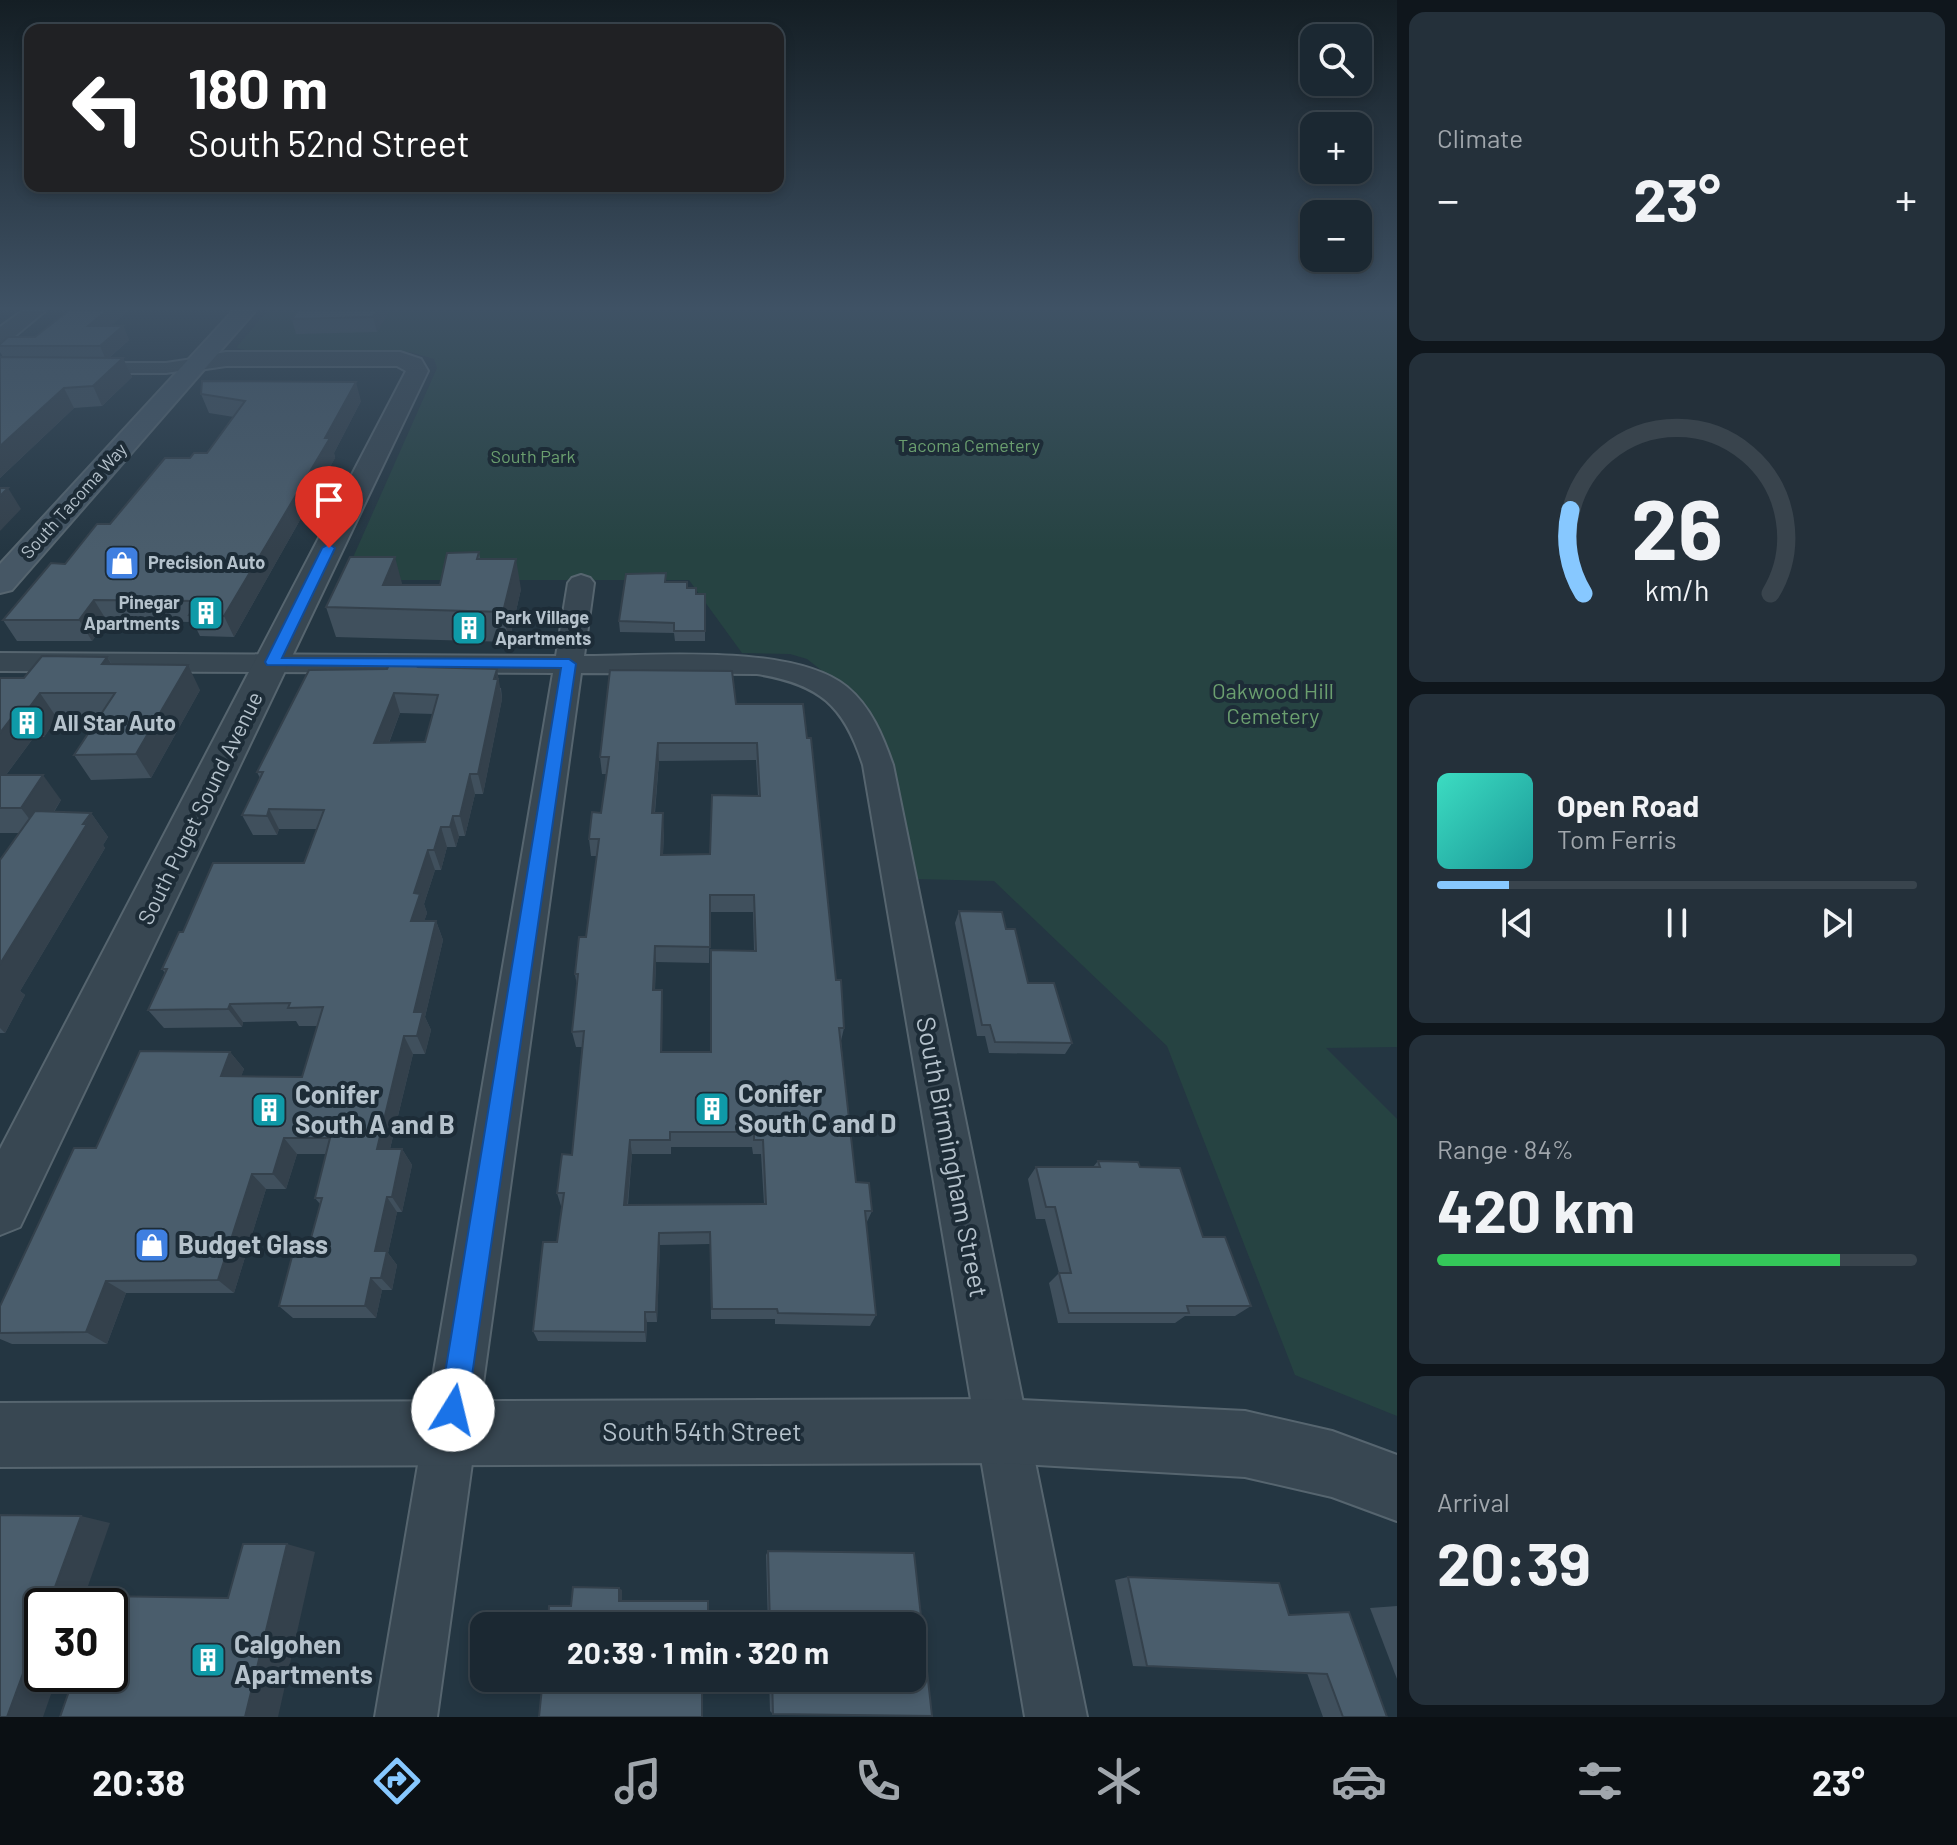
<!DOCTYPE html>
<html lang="en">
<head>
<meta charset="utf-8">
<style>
  body { margin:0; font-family:Barlow,sans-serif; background:#24303a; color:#f1f3f6; height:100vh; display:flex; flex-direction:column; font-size:30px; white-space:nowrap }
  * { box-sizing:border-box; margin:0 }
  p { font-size:26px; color:#a0a6ac }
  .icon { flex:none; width:44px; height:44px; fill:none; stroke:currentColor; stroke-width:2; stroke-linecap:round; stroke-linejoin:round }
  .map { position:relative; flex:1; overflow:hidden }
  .panel { display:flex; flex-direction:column; gap:12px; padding:12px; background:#0f161c; width:560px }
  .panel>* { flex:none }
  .hud { position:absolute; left:24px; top:24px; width:760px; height:168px; border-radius:16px; box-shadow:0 4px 12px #0003,0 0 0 2px #39444d; background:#202124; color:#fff; overflow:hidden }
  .fabs { position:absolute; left:1300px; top:24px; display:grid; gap:16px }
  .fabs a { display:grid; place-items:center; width:72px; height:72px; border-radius:16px; background:#1b2832; box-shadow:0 4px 12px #0003,0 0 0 2px #39444d; font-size:40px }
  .speed { position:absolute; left:24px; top:1588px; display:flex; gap:16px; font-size:40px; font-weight:700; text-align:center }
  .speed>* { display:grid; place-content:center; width:104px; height:104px; border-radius:50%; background:#1b2832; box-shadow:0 4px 12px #0003,0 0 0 2px #39444d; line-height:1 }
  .speed .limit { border:4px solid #111; border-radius:12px; background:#fff; color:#111 }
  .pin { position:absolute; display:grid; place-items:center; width:68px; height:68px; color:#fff; margin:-82px -34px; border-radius:50% 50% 50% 0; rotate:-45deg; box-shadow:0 0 8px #0007 }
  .pin .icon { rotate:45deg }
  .me { position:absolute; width:88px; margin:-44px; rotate:9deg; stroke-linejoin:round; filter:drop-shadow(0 0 6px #0008) }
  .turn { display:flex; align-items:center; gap:28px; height:168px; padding:0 32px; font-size:36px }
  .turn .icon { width:104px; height:104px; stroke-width:2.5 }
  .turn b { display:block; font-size:56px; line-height:68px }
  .big { font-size:60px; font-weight:700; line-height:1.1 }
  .panel .widget { flex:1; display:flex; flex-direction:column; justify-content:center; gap:12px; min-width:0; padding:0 28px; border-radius:16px; background:#24303a }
  .panel .dial { align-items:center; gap:0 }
  .dial svg { height:208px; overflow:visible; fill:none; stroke:#39444d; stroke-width:7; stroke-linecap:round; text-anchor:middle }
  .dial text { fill:#f1f3f6; stroke:none }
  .song { display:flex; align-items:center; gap:24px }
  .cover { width:96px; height:96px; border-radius:12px; background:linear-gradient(135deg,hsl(170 70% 55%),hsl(180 70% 35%)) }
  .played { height:8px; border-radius:4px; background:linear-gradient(90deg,#87c8ff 15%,#39444d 15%) }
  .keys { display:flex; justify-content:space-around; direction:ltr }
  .heat { display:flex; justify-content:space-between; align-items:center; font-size:44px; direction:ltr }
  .charge { height:12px; border-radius:6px; background:linear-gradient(90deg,#34c759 84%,#39444d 0) }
  .trip { position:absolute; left:470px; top:1612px; width:456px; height:80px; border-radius:16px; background:#1b2832; box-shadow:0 4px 12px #0003,0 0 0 2px #39444d; font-weight:700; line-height:80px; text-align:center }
  .tab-bar { display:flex; height:128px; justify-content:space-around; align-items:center; background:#0b1014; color:#a0a6ac }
  .tab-bar .icon { width:56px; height:56px }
  .tab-bar .active { color:#87c8ff }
  .tab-bar b { font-size:36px; color:#f1f3f6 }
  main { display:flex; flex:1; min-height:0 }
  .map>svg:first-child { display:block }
</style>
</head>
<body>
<main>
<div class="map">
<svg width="1397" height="1717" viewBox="0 0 1397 1717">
  <rect width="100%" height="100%" fill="#243642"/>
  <path fill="#264342" d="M267 311H1397V1047L1326 1048 1397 1119V1416L1295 1375 1167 1046 994 881 915 879 886 746 868 715 844 688 807 659 790 654 742 653 689 580H343L437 368 434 359 410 352H254L236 348Z"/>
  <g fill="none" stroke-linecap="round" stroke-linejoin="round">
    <defs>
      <g id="minor">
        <path d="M199 358 205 359 208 363 205 367 166 373H0V363H166Z"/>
        <path d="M581 575 590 578 594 583 584 656C653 656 793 643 847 687 871 707 883 736 893 765L1087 1717H1025L863 765C844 705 819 684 757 674L581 673 437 1717H375L553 673 0 671V653L556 656 568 583 572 578Z"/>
      </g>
      <g id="tertiary">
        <path d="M22 311H45L8 342 0 343V327Z"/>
        <path d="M226 352H400L421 359 428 371 20 1227 0 1235V1149L406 371 397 366H226L199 370 188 363 191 358Z"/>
        <path d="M1003 1399 1245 1411 1332 1431 1397 1455V1521L1332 1497 1245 1477 1003 1463 0 1467V1403Z"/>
      </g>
      <path id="secondary" d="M233 311H255L12 590 0 593V564Z"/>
    </defs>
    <use href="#minor" stroke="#56656f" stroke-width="4"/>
    <use href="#tertiary" stroke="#56656f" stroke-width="4"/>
    <use href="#secondary" stroke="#56656f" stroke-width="4"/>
    <use href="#minor" fill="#384752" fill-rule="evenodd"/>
    <use href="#tertiary" fill="#384752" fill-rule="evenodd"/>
    <use href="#secondary" fill="#465765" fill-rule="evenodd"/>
  </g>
  <g fill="#40505d" fill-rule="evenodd">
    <path d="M68 311H128L110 326H123L129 340 109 358H123L132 377 102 406 74 408 0 478V357H3L0 352V344L35 337Z"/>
    <path d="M389 311 377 332 296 334 292 319Z"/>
    <path d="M201 394 361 401 334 453 335 458 234 637 200 636 193 622 107 621 92 641H17L3 620 65 564 190 458 207 453 234 417 209 413Z"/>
    <path d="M479 552 480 559 521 589 509 642 336 637 326 607 440 585Z"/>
    <path d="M666 582 687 588 696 594H705V641H675L674 633 620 632 619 621Z"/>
    <path d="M107 657 112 664 200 690 151 778 91 780 74 755 99 718H57L44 737H34L6 775 61 800 54 812 91 813 108 837 103 845 105 848 20 991 25 995 5 1033H0V860L19 833H0V678H24Z"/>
    <path d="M419 664 420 668 501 688 502 699 483 794H475L465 836H459L456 847H447L441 870H435L424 904 427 913 424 921H436L443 940 425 1017 431 1030 425 1054H413L390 1149H402L412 1165 402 1212H397L388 1253 397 1265 392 1290H382L376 1318H293L279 1306 308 1249 320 1204 315 1198 326 1154H297L286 1189H266L234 1293H126L107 1344H12L0 1339V1306L96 1148 230 1052 244 1069 241 1076 302 1077 318 1026H299L296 1021 243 1022 242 1027 164 1028 148 1010 165 973 162 969 183 932 304 863 317 829H279L277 835H253L242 815 260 778 257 772 387 669ZM400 713 433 714 425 742 389 743Z"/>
    <path d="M736 704H803L836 980 844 1028 841 1041 856 1182 872 1211 866 1224 876 1315 870 1326 775 1324V1319H711L710 1244 660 1245 657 1322H647L646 1342 538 1341 533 1331 557 1242 562 1206H561L557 1193 572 1155 582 1047H576L572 1032 577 986 575 974 586 937 597 856H591L589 839 601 813 606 774H602L600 757ZM756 760 758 796 710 854 663 855 664 831 655 813 659 761ZM710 912H753L754 951 711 1052H662V990H655L656 962 709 963ZM671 1147H752L753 1154H761L764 1204 628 1205 632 1154H671Z"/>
    <path d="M959 911 1006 929 1028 983 1072 1043 1065 1054 989 1053 985 1036H977L955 923Z"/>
    <path d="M1098 1161 1140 1167 1203 1237 1251 1306 1235 1316H1185L1175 1323H1058L1049 1283 1059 1273 1045 1219H1036L1028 1179 1036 1167H1093Z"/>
    <path d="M768 1551 914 1553 932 1716 773 1714 770 1711 769 1678H912V1626H768L766 1555Z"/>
    <path d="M1128 1577 1289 1615 1387 1717H1323L1307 1673 1133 1666 1115 1580Z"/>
    <path d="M1397 1606V1679L1370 1608Z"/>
  </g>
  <g fill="#34414c">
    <path d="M106 311H128L94 340 88 326Z"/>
    <path d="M377 311H389L377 332 373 317Z"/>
    <path d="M123 326 129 340 106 360 100 346Z"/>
    <path d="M123 358 132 377 102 406 93 386Z"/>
    <path d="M356 382 361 401 334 453 335 458 234 637 224 616Z"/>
    <path d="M64 388 74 408 0 478V446Z"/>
    <path d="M8 488 21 509 0 531V496Z"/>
    <path d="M395 557 403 587 383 585Z"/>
    <path d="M516 559 521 589 509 642 503 612Z"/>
    <path d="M94 600 107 621 92 641 79 620Z"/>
    <path d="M107 657 122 682 102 664Z"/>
    <path d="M188 665 200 690 151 778 136 754Z"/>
    <path d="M497 669 502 699 483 794 478 774Z"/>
    <path d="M40 693 57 718 44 737 26 712Z"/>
    <path d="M394 693 400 713 381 763 374 743Z"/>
    <path d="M16 712 34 737 0 783V733Z"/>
    <path d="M658 743 659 761 653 830 652 813Z"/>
    <path d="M470 774 475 794 465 836 460 816Z"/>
    <path d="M43 775 61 800 40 833 21 808Z"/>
    <path d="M269 809 279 829 277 835 267 816Z"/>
    <path d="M91 813 108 837 103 845 105 848 20 991 25 995 5 1033 0 1028V964Z"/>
    <path d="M663 813 664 831 662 872 661 855Z"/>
    <path d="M453 816 459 836 456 847 450 827Z"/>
    <path d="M441 827 447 847 441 870 434 850Z"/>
    <path d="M428 850 435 870 424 904 427 913 418 940 411 921 414 893Z"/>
    <path d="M436 921 443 940 425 1017 431 1030 425 1054 417 1036 414 1012Z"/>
    <path d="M655 946 656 962 654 1007 653 990Z"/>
    <path d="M662 990 663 1007 662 1067 661 1052Z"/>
    <path d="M230 1004 243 1022 242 1027 228 1009Z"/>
    <path d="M404 1036 413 1054 386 1165 377 1149Z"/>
    <path d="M230 1052 244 1069 235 1093 221 1076Z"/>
    <path d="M284 1138 297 1154 286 1189 273 1174Z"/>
    <path d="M630 1140 632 1154 626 1218 624 1205Z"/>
    <path d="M402 1149 412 1165 402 1212 392 1197Z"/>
    <path d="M252 1174 266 1189 234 1293 218 1280Z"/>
    <path d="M387 1197 397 1212 388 1253 397 1265 392 1290 381 1278 375 1251Z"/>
    <path d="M659 1233 660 1245 657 1322 656 1312Z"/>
    <path d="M371 1278 382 1290 376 1318 365 1306Z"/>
    <path d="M106 1281 126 1293 107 1344 86 1332Z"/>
    <path d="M645 1312 647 1322 646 1342 645 1332Z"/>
    <path d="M81 1516 110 1523 81 1606H48Z"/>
    <path d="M287 1544 315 1552 278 1717H245Z"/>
    <path d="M619 1588 622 1590V1603L619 1601Z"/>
    <path d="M42 1622V1674H58L43 1717H7Z"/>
  </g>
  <g fill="#4a5d6c" stroke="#34414c" stroke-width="2" fill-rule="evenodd">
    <path d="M68 311H106L88 326H123L100 346H0V344L8 337H35Z"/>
    <path d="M298 311H377L373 317 292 319Z"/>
    <path d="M0 357 123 358 93 386 64 388 0 446Z"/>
    <path d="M202 381 356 382 325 438H330L224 616 189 615 198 601 94 600 79 620H3L51 563 65 564 97 524H110L165 458H190L194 453H207L245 401 201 394Z"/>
    <path d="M0 488H8L0 496Z"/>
    <path d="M479 552 477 559H516L503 612 326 607 350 557H395L383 585H440L447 553Z"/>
    <path d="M666 573 665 582H687V588H696V594H705V631H674V623L619 621 626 574Z"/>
    <path d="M42 656 107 657 102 664 188 665 136 754 74 755 115 693H40L26 712H16L0 733V678H24Z"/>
    <path d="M390 663 419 664 418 667 497 669 494 679H498L478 774H470L460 816H453L450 827H441L434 850H428L414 893 420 894 411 921H436L414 1012H423L417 1036H404L377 1149H402L392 1197H387L375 1251H387L381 1278H371L365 1306H279L294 1249H308L322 1198H315L330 1138H284L273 1174H252L218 1280 106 1281 86 1332 0 1333V1306L74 1148H96L140 1051 230 1052 221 1076 302 1077 323 1007 288 1008 290 1003 230 1004 228 1009 148 1010 167 969H162L179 932H183L213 863H304L324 810 269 809 267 816 242 815 263 772H257L309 670 387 669ZM394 693 438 695 425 742 374 743Z"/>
    <path d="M610 670 732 671 736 704H803L807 738H811L836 980H841L844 1028H839L856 1182 869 1183 872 1211H865L876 1315 778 1313 777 1309H712L710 1232 659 1233 656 1312H645V1332L533 1331 543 1242H557L564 1193H557L562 1154 572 1155 584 1031 572 1032 578 974H575L579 937H586L599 839H589L592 812 601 813 609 757H600ZM658 743H757L760 796 712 795 710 854 661 855 663 813H652ZM710 895H754L756 951 711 950V1052H661L662 990H653L655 946 710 947ZM670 1132H754V1140H763L766 1204 624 1205 630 1140H670Z"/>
    <path d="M0 775H43L21 808H0Z"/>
    <path d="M35 811 91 813 83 824H87L0 964V860Z"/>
    <path d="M959 911 1002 912 1006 929H1015L1028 983H1054L1072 1043 995 1042 990 1025H982Z"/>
    <path d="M1098 1161 1138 1162 1140 1167 1180 1168 1203 1237H1225L1251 1306H1187L1189 1313H1069L1059 1273H1071L1055 1207H1046L1036 1167H1100Z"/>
    <path d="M0 1515 81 1516 48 1606H42V1622L7 1717H0Z"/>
    <path d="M243 1544H287L245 1717H60L75 1674H110V1606H98L101 1596 228 1598Z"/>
    <path d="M768 1551 914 1553 932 1716 773 1714 772 1678H912V1626H770Z"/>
    <path d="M1128 1577 1279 1583 1289 1615 1349 1612 1387 1717H1343L1327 1674 1147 1666Z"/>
    <path d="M573 1587 619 1588V1601H708V1626H548L549 1606H571Z"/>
    <path d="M543 1678H702V1717H539Z"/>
  </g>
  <linearGradient id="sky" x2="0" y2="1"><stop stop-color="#141e24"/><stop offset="0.56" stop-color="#3f5265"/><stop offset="1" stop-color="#3f5265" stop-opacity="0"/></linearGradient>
  <rect width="1397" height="551" fill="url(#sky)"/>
  <path fill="#1a73e8" stroke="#114b97" stroke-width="2" d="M329 544 335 548 282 658 569 659 576 664 467 1410 463 1419 453 1423 443 1419 439 1410 561 668 267 665 265 662 322 548Z"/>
  <defs>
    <symbol id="shop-square" viewBox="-11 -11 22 22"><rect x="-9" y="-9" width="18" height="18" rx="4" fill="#3f7fe0" stroke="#1d2c37"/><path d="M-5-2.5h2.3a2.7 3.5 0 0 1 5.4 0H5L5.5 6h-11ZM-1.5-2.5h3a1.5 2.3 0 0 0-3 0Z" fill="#fff"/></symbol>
    <symbol id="building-square" viewBox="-11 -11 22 22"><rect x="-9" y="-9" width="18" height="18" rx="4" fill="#0f9aa8" stroke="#1d2c37"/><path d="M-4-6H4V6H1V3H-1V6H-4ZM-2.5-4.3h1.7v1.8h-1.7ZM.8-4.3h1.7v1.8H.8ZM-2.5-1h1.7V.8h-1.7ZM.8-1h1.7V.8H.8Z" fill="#fff"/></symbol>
  </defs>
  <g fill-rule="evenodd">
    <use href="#shop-square" x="102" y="543" width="40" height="40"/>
    <use href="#building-square" x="186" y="593" width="40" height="40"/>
    <use href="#building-square" x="449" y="608" width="40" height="40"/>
    <use href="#building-square" x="7" y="703" width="40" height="40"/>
    <use href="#building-square" x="692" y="1089" width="40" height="40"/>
    <use href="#building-square" x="249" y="1090" width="40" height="40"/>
    <use href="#shop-square" x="132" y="1225" width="40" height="40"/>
    <use href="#building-square" x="188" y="1640" width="40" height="40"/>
  </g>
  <g text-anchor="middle" stroke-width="8" stroke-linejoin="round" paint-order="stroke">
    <g font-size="18" fill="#6b9f6f" stroke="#1d2c37">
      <text x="969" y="452">Tacoma Cemetery</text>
      <text x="533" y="463">South Park</text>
    </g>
    <g font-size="18" fill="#b5c2cc" stroke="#1d2c37">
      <text transform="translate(74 501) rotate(-48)" y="6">South Tacoma Way</text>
    </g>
    <g font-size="18" font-weight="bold" fill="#b5c2cc" stroke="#1d2c37" text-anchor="start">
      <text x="148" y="569">Precision Auto</text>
      <text x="180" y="609" text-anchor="end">Pinegar<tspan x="180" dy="21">Apartments</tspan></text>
      <text x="495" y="624">Park Village<tspan x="495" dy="21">Apartments</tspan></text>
    </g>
    <g font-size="22" fill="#6b9f6f" stroke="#1d2c37">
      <text x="1273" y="699">Oakwood Hill<tspan x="1273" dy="25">Cemetery</tspan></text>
    </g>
    <g font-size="22" font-weight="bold" fill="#b5c2cc" stroke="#1d2c37" text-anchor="start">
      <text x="53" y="731">All Star Auto</text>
    </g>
    <g font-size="22" fill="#b5c2cc" stroke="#1d2c37">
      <text transform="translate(200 808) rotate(-64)" y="8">South Puget Sound Avenue</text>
    </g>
    <g font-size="26" font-weight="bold" fill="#b5c2cc" stroke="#1d2c37" text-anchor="start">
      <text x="738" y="1103">Conifer<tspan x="738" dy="30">South C and D</tspan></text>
      <text x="295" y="1104">Conifer<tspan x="295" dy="30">South A and B</tspan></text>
      <text x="178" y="1254">Budget Glass</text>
      <text x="234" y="1654">Calgohen<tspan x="234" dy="30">Apartments</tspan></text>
    </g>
    <g font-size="26" fill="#b5c2cc" stroke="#1d2c37">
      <text transform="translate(952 1157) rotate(79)" y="9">South Birmingham Street</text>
      <text x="702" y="1441">South 54th Street</text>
    </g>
  </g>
</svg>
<div class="fabs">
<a><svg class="icon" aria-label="search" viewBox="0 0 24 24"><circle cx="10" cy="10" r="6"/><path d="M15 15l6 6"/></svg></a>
<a>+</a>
<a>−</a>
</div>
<div class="speed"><div class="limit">30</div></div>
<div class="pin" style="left:329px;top:548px;background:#d93025"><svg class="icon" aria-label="arrive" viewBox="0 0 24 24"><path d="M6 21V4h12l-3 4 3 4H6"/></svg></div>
<svg class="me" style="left:453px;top:1410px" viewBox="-20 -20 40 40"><circle r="19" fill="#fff"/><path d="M0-13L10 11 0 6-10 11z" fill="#1a73e8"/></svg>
<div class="trip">20:39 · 1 min · 320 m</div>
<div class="hud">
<div class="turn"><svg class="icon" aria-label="left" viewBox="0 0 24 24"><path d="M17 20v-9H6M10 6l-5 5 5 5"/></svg><div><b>180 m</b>South 52nd Street</div></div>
</div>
</div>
<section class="panel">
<div class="widget"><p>Climate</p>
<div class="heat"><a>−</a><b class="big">23°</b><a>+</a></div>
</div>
<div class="widget dial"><svg viewBox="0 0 100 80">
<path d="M14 69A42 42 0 1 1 86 69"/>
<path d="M14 69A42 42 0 0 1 9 37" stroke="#87c8ff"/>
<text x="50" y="56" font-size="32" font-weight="700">26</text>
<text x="50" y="72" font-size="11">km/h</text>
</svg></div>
<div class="widget">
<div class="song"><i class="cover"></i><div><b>Open Road</b><p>Tom Ferris</p></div></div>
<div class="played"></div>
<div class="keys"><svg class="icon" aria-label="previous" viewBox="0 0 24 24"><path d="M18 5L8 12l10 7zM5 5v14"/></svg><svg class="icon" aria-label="pause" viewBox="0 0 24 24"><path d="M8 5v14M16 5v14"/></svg><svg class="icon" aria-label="next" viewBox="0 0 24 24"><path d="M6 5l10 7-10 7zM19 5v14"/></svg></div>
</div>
<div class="widget"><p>Range · 84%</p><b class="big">420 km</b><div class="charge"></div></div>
<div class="widget"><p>Arrival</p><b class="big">20:39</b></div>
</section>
</main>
<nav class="tab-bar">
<b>20:38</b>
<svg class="icon active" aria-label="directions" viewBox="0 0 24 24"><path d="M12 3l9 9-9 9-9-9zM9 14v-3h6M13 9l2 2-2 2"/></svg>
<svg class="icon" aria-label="music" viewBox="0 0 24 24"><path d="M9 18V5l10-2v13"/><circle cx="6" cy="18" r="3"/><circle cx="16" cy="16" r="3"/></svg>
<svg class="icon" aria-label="phone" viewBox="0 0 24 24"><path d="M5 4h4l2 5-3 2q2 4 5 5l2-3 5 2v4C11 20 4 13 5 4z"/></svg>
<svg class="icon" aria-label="climate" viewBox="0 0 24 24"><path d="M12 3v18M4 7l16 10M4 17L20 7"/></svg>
<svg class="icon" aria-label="car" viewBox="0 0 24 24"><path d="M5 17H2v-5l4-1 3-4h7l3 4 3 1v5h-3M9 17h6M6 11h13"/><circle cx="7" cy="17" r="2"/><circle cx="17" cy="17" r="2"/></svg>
<svg class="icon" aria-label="filters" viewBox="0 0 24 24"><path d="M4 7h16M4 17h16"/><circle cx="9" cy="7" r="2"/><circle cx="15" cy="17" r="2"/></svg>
<b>23°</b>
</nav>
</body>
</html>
